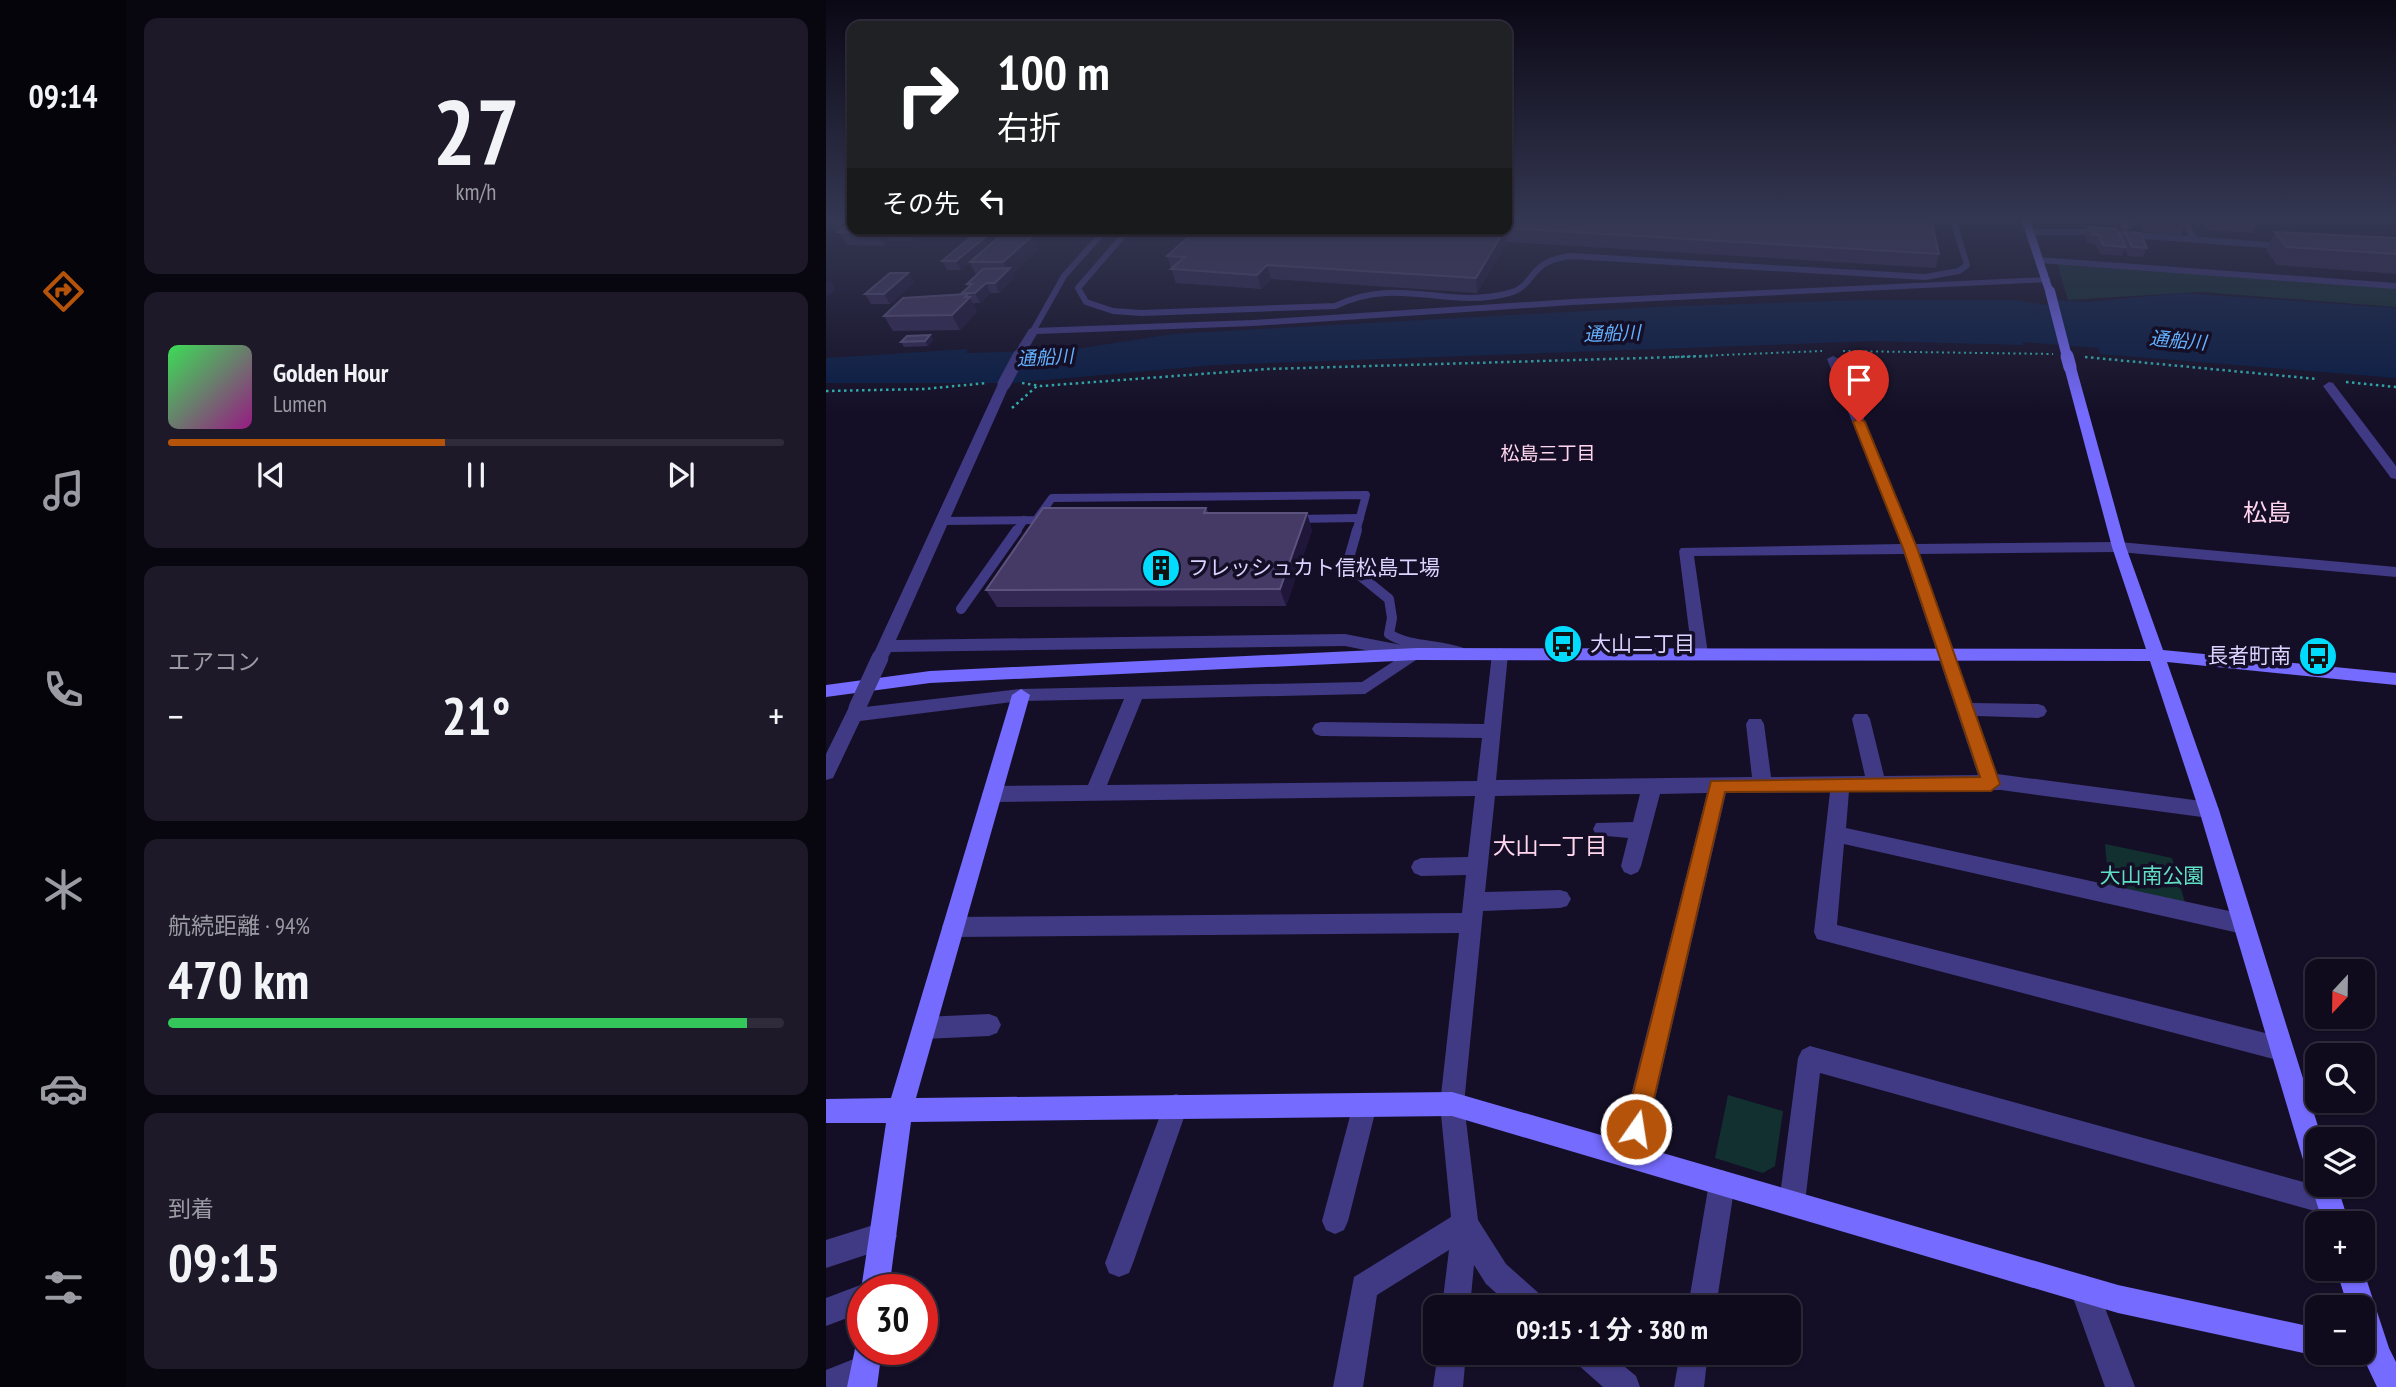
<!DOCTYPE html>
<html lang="ja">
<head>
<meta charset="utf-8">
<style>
  body { margin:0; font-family:"PT Sans Narrow","Noto Sans JP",sans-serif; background:#1d1929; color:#f1f3f6; height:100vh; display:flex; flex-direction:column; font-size:26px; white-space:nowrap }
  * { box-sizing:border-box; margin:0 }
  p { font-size:23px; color:#9b9ba3 }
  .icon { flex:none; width:38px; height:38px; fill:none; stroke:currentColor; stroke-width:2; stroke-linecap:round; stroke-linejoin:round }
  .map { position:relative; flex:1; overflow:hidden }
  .details { display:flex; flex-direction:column; gap:18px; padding:18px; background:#08060f; width:700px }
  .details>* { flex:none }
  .guide { position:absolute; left:21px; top:21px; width:665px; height:214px; border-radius:14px; box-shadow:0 2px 5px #0004,0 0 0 2px #2f2b3b; background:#202124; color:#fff; overflow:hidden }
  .needle { width:46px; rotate:202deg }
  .fabs { position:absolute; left:1479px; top:959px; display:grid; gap:14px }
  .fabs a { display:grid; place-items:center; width:70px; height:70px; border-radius:14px; background:#0f0b1c; box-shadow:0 2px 5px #0004,0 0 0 2px #2f2b3b; font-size:35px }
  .speed { position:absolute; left:21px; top:1274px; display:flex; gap:14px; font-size:35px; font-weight:700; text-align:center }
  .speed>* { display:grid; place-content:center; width:91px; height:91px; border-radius:50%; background:#0f0b1c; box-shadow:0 2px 5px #0004,0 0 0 2px #2f2b3b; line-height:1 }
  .speed .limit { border:10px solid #d22; background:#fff; color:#111 }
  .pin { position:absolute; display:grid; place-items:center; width:60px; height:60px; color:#fff; margin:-72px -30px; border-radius:50% 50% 50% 0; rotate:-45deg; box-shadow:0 0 7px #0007 }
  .pin .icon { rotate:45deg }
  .me { position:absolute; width:77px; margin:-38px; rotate:13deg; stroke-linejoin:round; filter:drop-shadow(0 0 5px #0008) }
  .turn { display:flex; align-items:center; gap:24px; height:147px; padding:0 35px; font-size:32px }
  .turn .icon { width:91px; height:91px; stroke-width:2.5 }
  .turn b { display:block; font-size:49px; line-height:60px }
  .then { display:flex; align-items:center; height:66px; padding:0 35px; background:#0003; gap:14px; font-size:26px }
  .big { font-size:52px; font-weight:700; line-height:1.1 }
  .details .tile { flex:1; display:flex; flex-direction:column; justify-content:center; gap:10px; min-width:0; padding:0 24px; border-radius:14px; background:#1d1929 }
  .details .dial { align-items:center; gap:0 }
  .dial b { font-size:91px; line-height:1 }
  .song { display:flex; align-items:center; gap:21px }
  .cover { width:84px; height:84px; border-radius:10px; background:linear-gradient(135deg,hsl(130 70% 55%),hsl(310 70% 35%)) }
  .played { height:7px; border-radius:4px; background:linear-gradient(90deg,#b45309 45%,#2f2b3b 45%) }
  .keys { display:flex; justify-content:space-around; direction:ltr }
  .heat { display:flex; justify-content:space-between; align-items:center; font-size:38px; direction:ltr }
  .charge { height:10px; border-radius:5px; background:linear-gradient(90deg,#34c759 94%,#2f2b3b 0) }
  .trip { position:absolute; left:597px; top:1295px; width:378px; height:70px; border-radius:14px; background:#0f0b1c; box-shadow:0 2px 5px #0004,0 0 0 2px #2f2b3b; font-weight:700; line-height:70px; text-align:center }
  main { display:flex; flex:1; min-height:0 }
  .tab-bar { display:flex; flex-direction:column; width:126px; justify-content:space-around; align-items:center; background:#06040b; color:#9b9ba3 }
  .tab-bar .icon { width:49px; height:49px }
  .tab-bar .on { color:#b45309 }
  .tab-bar b { font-size:32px; color:#f1f3f6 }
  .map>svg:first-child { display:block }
</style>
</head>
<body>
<main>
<nav class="tab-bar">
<b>09:14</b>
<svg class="icon on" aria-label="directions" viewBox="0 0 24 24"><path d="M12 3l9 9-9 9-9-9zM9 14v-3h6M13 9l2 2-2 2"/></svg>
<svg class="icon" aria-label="music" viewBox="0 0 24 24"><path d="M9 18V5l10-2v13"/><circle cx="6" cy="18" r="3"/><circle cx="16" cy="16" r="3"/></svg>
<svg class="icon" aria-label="phone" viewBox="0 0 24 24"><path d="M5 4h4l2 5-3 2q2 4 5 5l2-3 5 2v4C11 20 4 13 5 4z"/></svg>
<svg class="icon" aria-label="climate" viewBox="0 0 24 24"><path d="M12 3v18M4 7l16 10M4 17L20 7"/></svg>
<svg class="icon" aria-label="car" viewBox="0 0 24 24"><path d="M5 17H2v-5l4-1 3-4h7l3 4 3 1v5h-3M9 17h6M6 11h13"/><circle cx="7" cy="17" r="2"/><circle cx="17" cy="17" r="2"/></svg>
<svg class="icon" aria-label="filters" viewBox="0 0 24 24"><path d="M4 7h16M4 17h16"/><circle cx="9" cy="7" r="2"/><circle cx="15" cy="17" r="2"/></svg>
</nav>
<section class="details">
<div class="tile dial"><b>27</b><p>km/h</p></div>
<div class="tile">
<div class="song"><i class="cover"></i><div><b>Golden Hour</b><p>Lumen</p></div></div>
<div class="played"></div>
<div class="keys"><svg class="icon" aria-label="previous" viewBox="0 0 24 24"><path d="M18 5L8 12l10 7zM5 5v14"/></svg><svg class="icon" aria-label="pause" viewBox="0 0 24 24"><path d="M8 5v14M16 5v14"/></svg><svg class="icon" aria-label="next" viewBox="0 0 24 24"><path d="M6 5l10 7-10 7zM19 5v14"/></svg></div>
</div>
<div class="tile"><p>エアコン</p>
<div class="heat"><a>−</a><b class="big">21°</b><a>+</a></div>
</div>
<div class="tile"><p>航続距離 · 94%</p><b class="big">470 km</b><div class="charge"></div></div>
<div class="tile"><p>到着</p><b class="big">09:15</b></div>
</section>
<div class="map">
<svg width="1570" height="1387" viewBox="0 0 1570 1387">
  <rect width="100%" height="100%" fill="#140f26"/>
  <g fill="#123030">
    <path d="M1231 263 1570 287V307L1374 292 1242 300Z"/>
    <path d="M1279 844 1346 858 1360 906 1283 888Z"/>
    <path d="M902 1095 957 1111 949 1166 937 1173 889 1158Z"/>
  </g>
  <path fill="#0a1d44" d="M1356 293 1570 308V378L1274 354 1272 348 1197 342V345L1049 341 390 365 185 383H0V358L142 349 140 353 243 350 347 334 848 306 1039 300H1187L1227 306V300L1262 302Z"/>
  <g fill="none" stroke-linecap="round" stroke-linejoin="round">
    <g stroke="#30b7b4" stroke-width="2" stroke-dasharray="2 3.5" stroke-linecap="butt">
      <path d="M1017 351 1227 354"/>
      <path d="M846 357 996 351"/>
      <path d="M1259 357H1264"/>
    </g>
    <g stroke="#30b7b4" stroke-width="2.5" stroke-dasharray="2.5 3.5" stroke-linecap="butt">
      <path d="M1259 357 1491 379"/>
      <path d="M1520 382 1570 387"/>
      <path d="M196 383 215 386 442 369 886 356"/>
      <path d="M0 391 98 389 161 383"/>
      <path d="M186 408 211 386"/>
    </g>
    <g stroke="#403a85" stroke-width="6">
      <path d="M1357 219 1369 240"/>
      <path d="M303 229 252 288 260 302 287 311 315 313 509 306C573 275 622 310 683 293 711 286 700 261 745 256L1099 277 1133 271 1141 265 1127 219"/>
      <path d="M1203 232H1264L1456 246"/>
      <path d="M1213 260 1570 286"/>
      <path d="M207 331 238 276 280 229"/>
    </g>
    <g stroke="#403a85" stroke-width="8">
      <path d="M469 519 534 518"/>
      <path d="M118 521 210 520 226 498 540 495 530 532"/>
      <path d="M190 532 198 520"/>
    </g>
    <g stroke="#403a85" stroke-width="10">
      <path d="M531 530 521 565 563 599 566 618 563 634C587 649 614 643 639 654"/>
      <path d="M135 609 191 530"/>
    </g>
    <g fill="#403a85" fill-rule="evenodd">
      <path d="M1220 277 1224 278V282L746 305 427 326 211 334 202 349 192 347 203 329 207 328 427 320 746 299Z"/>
      <path d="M1007 356 1013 359 1090 544 1293 542 1570 567V577L1293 552 1093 554 1146 703 1212 704 1218 706 1221 711 1218 716 1212 718 1151 716 1171 774 1383 802 1390 804 1393 810 1390 816 1383 818 1175 790 1023 791 1020 828 1417 914 1425 917 1428 924 1425 931 1417 934 1018 844 1011 925 1455 1037 1463 1041 1467 1049 1463 1057 1455 1061 991 939 988 932 1004 792 900 793 816 1155 812 1164 803 1168 794 1164 790 1155 881 793 834 794 815 866 812 872 805 875 798 872 795 866 802 838 770 835 767 829 770 823 807 822 814 794 669 796 659 892 734 890 741 892 745 899 741 906 734 908 657 911 638 1104 652 1220 680 1264 717 1297 721 1307H686L660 1284 648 1265 644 1307H616L623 1250 551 1295 537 1387H507L528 1277 625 1217 614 1104 633 933 127 937 119 934 116 927 119 920 127 917 636 913 640 875 595 876 588 873 585 867 588 861 595 858 642 857 649 796 166 802 159 799 156 794 159 789 166 786 262 785 298 699 195 701 34 721 7 778 0 780V754L25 703 31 701 39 707 195 689 536 682 574 657 519 646 65 652 61 659H49L47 655 172 384 178 380 184 384 70 640 519 634 591 648 599 654 539 694 316 699 281 785 651 781 656 738 495 736 489 734 486 729 489 724 495 722 658 724 666 654 674 648 682 654 670 780 926 777 920 724 923 719H935L938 724 945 777 1039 776 1026 719 1029 714H1041L1044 719 1058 776 1152 775 1078 554 868 556 882 654 874 660 866 654 853 551 855 548 1075 544 1001 359Z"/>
      <path d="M1503 382 1507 383 1570 466V479L1565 478 1497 386Z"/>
      <path d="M163 1014 171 1017 175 1025 171 1033 163 1036 98 1039 90 1036 86 1028 90 1020 98 1017Z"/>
      <path d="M984 1046 1503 1189 1512 1193 1516 1202 1512 1211 1503 1215 994 1073 979 1203 975 1212 966 1216 957 1212 953 1203 972 1058 976 1050Z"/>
      <path d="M539 1093 548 1096 551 1105 522 1221 518 1230 509 1234 500 1230 496 1221 527 1105 530 1096Z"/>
      <path d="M350 1094 359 1097 362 1106 307 1263 303 1273 293 1277 283 1273 279 1263 341 1097Z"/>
      <path d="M896 1170 905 1174 909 1183 890 1307H862L883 1183 887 1174Z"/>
      <path d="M57 1222 67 1226 71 1236 67 1246 0 1268V1240Z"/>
      <path d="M1258 1275 1268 1279 1309 1387H1279L1244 1289 1248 1279Z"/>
      <path d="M37 1284 48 1290H37V1312L0 1326V1298Z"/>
      <path d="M612 1353H640L637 1387H607Z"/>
      <path d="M745 1353H782L810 1376 814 1387H777L750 1363Z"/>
      <path d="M854 1353H882L878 1387H848Z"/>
      <path d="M38 1355 48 1360 53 1370 48 1380 32 1387H0V1370Z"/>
    </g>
    <g fill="#756bfe" fill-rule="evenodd">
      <path d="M1195 219H1204L1228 293 1219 291Z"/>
      <path d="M1240 365 1250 367 1300 547 1337 650 1570 673V685L1341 662 1393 810 1496 1139H1491V1185H1511L1523 1223H1497L1485 1185 1490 1175 1482 1172 1478 1163 1373 810 1324 661 591 660 104 683 0 697V685L104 671 591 648 1320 649 1286 547 1238 367Z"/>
      <path d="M195 689 204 695 90 1098 626 1092 1292 1285 1491 1328V1353H1500L1491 1356 1292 1313 626 1116 85 1122 63 1290H37V1294L35 1290 60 1123H0V1099L65 1098 186 695Z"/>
      <path d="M1536 1266 1563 1348 1570 1362V1387H1551L1535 1353 1536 1307H1522L1510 1269H1536Z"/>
      <path d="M37 1336V1349H56L51 1387H21L31 1339Z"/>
    </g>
    <path stroke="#403a85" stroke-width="10" d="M192 357 198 347"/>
    <path stroke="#403a85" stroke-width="13" d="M178 384 193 356"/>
    <path stroke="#403a85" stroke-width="17" d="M31 708 54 658"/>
    <path stroke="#756bfe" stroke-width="10" d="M1224 291 1241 357"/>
    <path stroke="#756bfe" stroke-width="13" d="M1241 356 1244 367"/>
  </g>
  <g fill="#332854">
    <path d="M0 219H7L8 221 26 229H102L86 241H64L58 246 21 245 14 233 10 232Z"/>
    <path d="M681 219 1113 254 1110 268 681 242 651 293 445 279 435 289 350 283 341 256 367 234 366 229H681Z"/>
    <path d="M1288 219H1306L1308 224 1306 228H1302L1300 232 1321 248 1317 257 1302 256 1299 249 1296 256 1274 254 1269 244 1262 243 1258 236 1262 227 1296 240 1299 232H1294V221H1288Z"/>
    <path d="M1311 219H1361L1355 235 1318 232Z"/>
    <path d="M1374 219H1433L1427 233 1381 230Z"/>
    <path d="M176 229H197L198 233 193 236 212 250 186 274 188 278 173 293H164L154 303H146L151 312 134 330 67 331 58 316 137 295 136 293 142 287 141 284 150 275 144 263 135 270H121L116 261 158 238 162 247 179 236Z"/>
    <path d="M211 229H238L234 232 212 231Z"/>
    <path d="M1449 232 1570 238V274L1451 265 1440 250Z"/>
    <path d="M82 273 88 283 64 304H45L39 294Z"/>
    <path d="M104 335 107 340 102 346 78 347 75 342Z"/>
    <path d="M380 508 383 513 486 530 460 606 171 607 160 590Z"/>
  </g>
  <g fill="#1f163a">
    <path d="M4 219H7L10 224 5 223 8 229 0 234V222Z"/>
    <path d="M23 219H26V229L19 232 15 224Z"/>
    <path d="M54 229H58L64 241 58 246 50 232Z"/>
    <path d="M80 229H102L86 241Z"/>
    <path d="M187 229H197L198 233 191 237Z"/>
    <path d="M679 229H680L681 242 651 293 650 278Z"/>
    <path d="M206 236 212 250 186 274 188 278 173 293 169 283 181 271 177 262Z"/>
    <path d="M158 238 162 247 135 270 130 261Z"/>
    <path d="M441 265 445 279 435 289 431 275Z"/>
    <path d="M82 273 88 283 64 304 58 294Z"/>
    <path d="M4 281 10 290 0 298V284Z"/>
    <path d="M160 283 164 293 154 303 149 293Z"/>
    <path d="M142 294 151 312 134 330 126 315Z"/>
    <path d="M104 335 107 340 102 346 99 341Z"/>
    <path d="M481 513 486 530 460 606 454 589Z"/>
  </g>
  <g fill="#453a66" stroke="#5c527e" stroke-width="2">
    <path d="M11 219H23L15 224 5 223Z"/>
    <path d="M681 219H1105L1113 254 681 228Z"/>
    <path d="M1296 219H1306L1308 224 1299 223 1302 228 1296 227Z"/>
    <path d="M26 223V229H54L50 232H13Z"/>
    <path d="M1262 227 1291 229 1300 247 1277 245 1273 235 1265 234Z"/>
    <path d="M372 229H679L650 278 441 265 431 275 345 269 359 257 341 256Z"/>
    <path d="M1299 232 1314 233 1321 248 1306 247Z"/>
    <path d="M1449 232 1570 238V254L1461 247Z"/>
    <path d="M174 236H206L177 262H144Z"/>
    <path d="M144 238H158L130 261H116Z"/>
    <path d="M184 268 169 283H160L149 293H136L146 284H141L157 269Z"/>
    <path d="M64 273H82L58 294H39Z"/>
    <path d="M142 294 139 297H144L126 315 58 316 77 298Z"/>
    <path d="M104 335 99 341 75 342 81 336Z"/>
    <path d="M217 508H380L378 513H481L454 589 160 590Z"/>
  </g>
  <linearGradient id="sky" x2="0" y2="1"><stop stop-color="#0b0815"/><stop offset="0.53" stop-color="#343752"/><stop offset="1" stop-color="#343752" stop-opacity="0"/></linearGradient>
  <rect width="1570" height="413" fill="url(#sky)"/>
  <path fill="#b45309" stroke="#753606" stroke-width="2" d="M1033 418 1039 422 1091 548 1174 784 1165 791 899 792 821 1129 818 1137 810 1140 802 1137 798 1129 885 781 1154 777 1077 548 1027 422Z"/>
  <defs>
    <symbol id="building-disc" viewBox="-11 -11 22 22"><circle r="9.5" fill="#01dbfe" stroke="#140f26"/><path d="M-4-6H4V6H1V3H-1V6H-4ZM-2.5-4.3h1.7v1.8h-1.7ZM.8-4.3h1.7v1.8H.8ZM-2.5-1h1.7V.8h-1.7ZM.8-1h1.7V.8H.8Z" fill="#111"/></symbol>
    <symbol id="bus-disc" viewBox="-11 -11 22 22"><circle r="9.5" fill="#01dbfe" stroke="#140f26"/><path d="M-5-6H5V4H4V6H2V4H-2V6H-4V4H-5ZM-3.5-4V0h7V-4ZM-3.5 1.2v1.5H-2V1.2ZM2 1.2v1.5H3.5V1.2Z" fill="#111"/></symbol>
  </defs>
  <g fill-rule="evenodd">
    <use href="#building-disc" x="313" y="546" width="44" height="44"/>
    <use href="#bus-disc" x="715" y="622" width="44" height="44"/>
    <use href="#bus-disc" x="1470" y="634" width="44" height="44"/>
  </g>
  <g text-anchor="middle" stroke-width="7" stroke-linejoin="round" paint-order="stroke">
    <g font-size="19" font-style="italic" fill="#62b0fe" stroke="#140f26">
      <text transform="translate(786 333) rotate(-2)" y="7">通船川</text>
      <text transform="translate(1352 340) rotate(5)" y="7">通船川</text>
      <text transform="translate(219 357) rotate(-3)" y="7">通船川</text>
    </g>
    <g font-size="19" fill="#ffd6ee" stroke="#140f26">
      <text x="722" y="460">松島三丁目</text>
    </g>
    <g font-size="21" fill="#dbd4ff" stroke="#140f26" text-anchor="start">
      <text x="362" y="575">フレッシュカト信松島工場</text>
      <text x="764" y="651">大山二丁目</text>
      <text x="1465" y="663" text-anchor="end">長者町南</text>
    </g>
    <g font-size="21" fill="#5fdfc4" stroke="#140f26">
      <text x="1326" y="883">大山南公園</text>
    </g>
    <g font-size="23" fill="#ffd6ee" stroke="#140f26">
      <text x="724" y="854">大山一丁目</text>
    </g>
    <g font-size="24" fill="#ffd6ee" stroke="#140f26">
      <text x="1441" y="521">松島</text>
    </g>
  </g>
</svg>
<div class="fabs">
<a><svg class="needle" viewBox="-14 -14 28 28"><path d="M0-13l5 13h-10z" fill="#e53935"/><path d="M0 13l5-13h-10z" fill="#9b9ba3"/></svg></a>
<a><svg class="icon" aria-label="search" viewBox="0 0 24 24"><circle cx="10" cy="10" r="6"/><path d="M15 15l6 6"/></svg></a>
<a><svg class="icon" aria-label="layers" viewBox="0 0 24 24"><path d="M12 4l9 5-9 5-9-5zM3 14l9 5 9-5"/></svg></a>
<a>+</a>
<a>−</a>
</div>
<div class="speed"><div class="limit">30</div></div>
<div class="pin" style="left:1033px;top:422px;background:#d93025"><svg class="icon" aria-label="arrive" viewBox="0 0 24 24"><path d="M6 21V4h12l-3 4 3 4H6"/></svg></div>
<svg class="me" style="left:810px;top:1129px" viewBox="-20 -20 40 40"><circle r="17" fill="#b45309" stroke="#fff" stroke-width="3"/><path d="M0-11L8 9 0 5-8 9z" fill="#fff"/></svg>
<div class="trip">09:15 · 1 分 · 380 m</div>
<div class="guide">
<div class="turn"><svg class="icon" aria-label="right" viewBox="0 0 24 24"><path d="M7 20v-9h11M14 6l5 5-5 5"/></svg><div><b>100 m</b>右折</div></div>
<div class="then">その先<svg class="icon" aria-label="left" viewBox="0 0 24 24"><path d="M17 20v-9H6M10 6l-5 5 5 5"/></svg></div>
</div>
</div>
</main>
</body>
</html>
